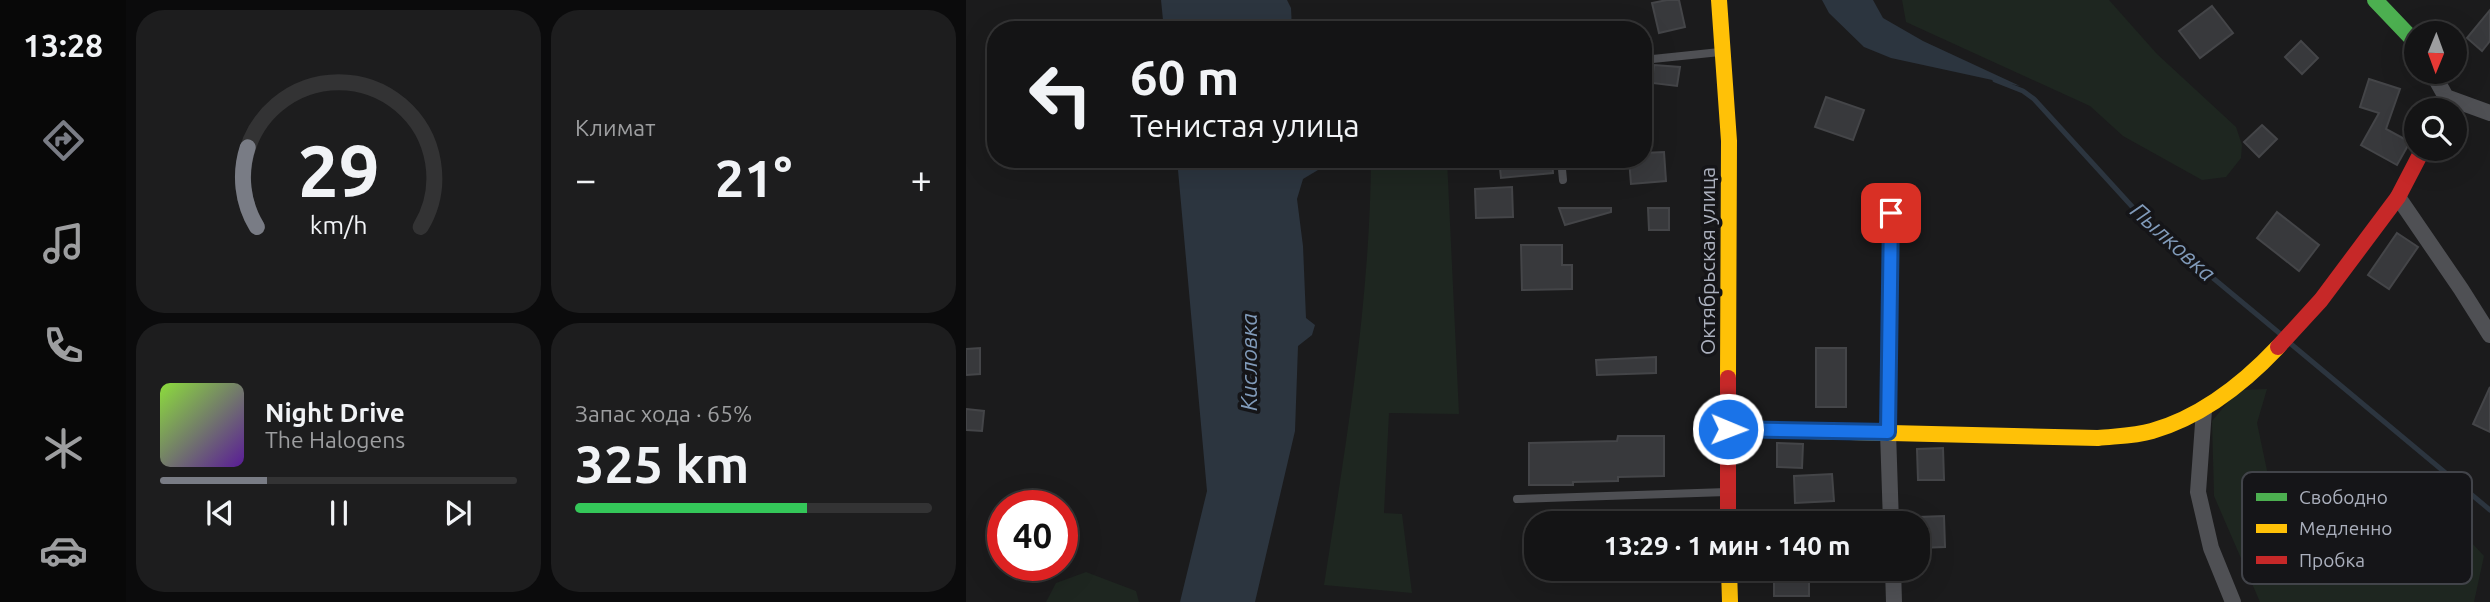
<!DOCTYPE html>
<html lang="ru">
<head>
<meta charset="utf-8">
<style>
  body { margin:0; font-family:Ubuntu,sans-serif; background:#1d1d1e; color:#f1f3f6; height:100vh; display:flex; flex-direction:column; font-size:26px; white-space:nowrap }
  * { box-sizing:border-box; margin:0 }
  p { font-size:23px; color:#9d9ea0 }
  .icon { flex:none; width:38px; height:38px; fill:none; stroke:currentColor; stroke-width:2; stroke-linecap:round; stroke-linejoin:round }
  .map { position:relative; flex:1; overflow:hidden }
  .drawer { display:flex; flex-direction:column; gap:10px; padding:10px; background:#0b0b0c; width:840px }
  .drawer>* { flex:none }
  .guide { position:absolute; left:21px; top:21px; width:665px; height:147px; border-radius:28px; box-shadow:0 7px 28px #0002,0 0 0 2px #333334; background:#141415; color:#f1f3f6; overflow:hidden }
  .needle { width:46px; rotate:181deg }
  .fabs { position:absolute; left:1438px; top:21px; display:grid; gap:14px }
  .fabs a { display:grid; place-items:center; width:63px; height:63px; border-radius:50%; background:#141415; box-shadow:0 7px 28px #0002,0 0 0 2px #333334; font-size:35px }
  .speed { position:absolute; left:21px; top:490px; display:flex; gap:14px; font-size:35px; font-weight:700; text-align:center }
  .speed>* { display:grid; place-content:center; width:91px; height:91px; border-radius:50%; background:#141415; box-shadow:0 7px 28px #0002,0 0 0 2px #333334; line-height:1 }
  .speed .limit { border:10px solid #d22; background:#fff; color:#111 }
  .pin { position:absolute; display:grid; place-items:center; width:60px; height:60px; color:#fff; margin:-30px; border-radius:14px; box-shadow:0 4px 10px #0006 }
  .me { position:absolute; width:77px; margin:-38px; rotate:91deg; stroke-linejoin:round; filter:drop-shadow(0 0 5px #0008) }
  .turn { display:flex; align-items:center; gap:24px; height:147px; padding:0 28px; font-size:32px }
  .turn .icon { width:91px; height:91px; stroke-width:2.5 }
  .turn b { display:block; font-size:49px; line-height:60px }
  .big { font-size:52px; font-weight:600; line-height:1.1 }
  .drawer .tile { flex:1; display:flex; flex-direction:column; justify-content:center; gap:10px; min-width:0; padding:0 24px; border-radius:28px; background:#1d1d1e }
  .drawer .dial { align-items:center; gap:0 }
  .dial svg { height:182px; overflow:visible; fill:none; stroke:#333334; stroke-width:7; stroke-linecap:round; text-anchor:middle }
  .dial text { fill:#f1f3f6; stroke:none }
  .song { display:flex; align-items:center; gap:21px }
  .cover { width:84px; height:84px; border-radius:10px; background:linear-gradient(135deg,hsl(90 70% 55%),hsl(270 70% 35%)) }
  .played { height:7px; border-radius:4px; background:linear-gradient(90deg,#797c85 30%,#333334 30%) }
  .keys { display:flex; justify-content:space-around; direction:ltr }
  .heat { display:flex; justify-content:space-between; align-items:center; font-size:38px; direction:ltr }
  .charge { height:10px; border-radius:5px; background:linear-gradient(90deg,#34c759 65%,#333334 0) }
  .drawer .tiles { flex:1; display:grid; gap:10px; grid-template-columns:repeat(2,1fr) }
  .trip { position:absolute; left:558px; top:511px; width:406px; height:70px; border-radius:28px; background:#141415; box-shadow:0 7px 28px #0002,0 0 0 2px #333334; font-weight:600; line-height:70px; text-align:center }
  main { display:flex; flex:1; min-height:0 }
  .menu { display:flex; flex-direction:column; width:126px; justify-content:space-around; align-items:center; background:#080808; color:#9d9ea0 }
  .menu .icon { width:49px; height:49px }
  .menu .selected { color:#797c85 }
  .menu b { font-size:32px; color:#f1f3f6 }
  .map>svg:first-child { display:block }
</style>
</head>
<body>
<main>
<nav class="menu">
<b>13:28</b>
<svg class="icon selected" aria-label="directions" viewBox="0 0 24 24"><path d="M12 3l9 9-9 9-9-9zM9 14v-3h6M13 9l2 2-2 2"/></svg>
<svg class="icon" aria-label="music" viewBox="0 0 24 24"><path d="M9 18V5l10-2v13"/><circle cx="6" cy="18" r="3"/><circle cx="16" cy="16" r="3"/></svg>
<svg class="icon" aria-label="phone" viewBox="0 0 24 24"><path d="M5 4h4l2 5-3 2q2 4 5 5l2-3 5 2v4C11 20 4 13 5 4z"/></svg>
<svg class="icon" aria-label="climate" viewBox="0 0 24 24"><path d="M12 3v18M4 7l16 10M4 17L20 7"/></svg>
<svg class="icon" aria-label="car" viewBox="0 0 24 24"><path d="M5 17H2v-5l4-1 3-4h7l3 4 3 1v5h-3M9 17h6M6 11h13"/><circle cx="7" cy="17" r="2"/><circle cx="17" cy="17" r="2"/></svg>
</nav>
<section class="drawer">
<div class="tiles">
<div class="tile dial"><svg viewBox="0 0 100 80">
<path d="M14 69A42 42 0 1 1 86 69"/>
<path d="M14 69A42 42 0 0 1 10 34" stroke="#797c85"/>
<text x="50" y="56" font-size="32" font-weight="700">29</text>
<text x="50" y="72" font-size="11">km/h</text>
</svg></div>
<div class="tile"><p>Климат</p>
<div class="heat"><a>−</a><b class="big">21°</b><a>+</a></div>
</div>
<div class="tile">
<div class="song"><i class="cover"></i><div><b>Night Drive</b><p>The Halogens</p></div></div>
<div class="played"></div>
<div class="keys"><svg class="icon" aria-label="previous" viewBox="0 0 24 24"><path d="M18 5L8 12l10 7zM5 5v14"/></svg><svg class="icon" aria-label="pause" viewBox="0 0 24 24"><path d="M8 5v14M16 5v14"/></svg><svg class="icon" aria-label="next" viewBox="0 0 24 24"><path d="M6 5l10 7-10 7zM19 5v14"/></svg></div>
</div>
<div class="tile"><p>Запас хода · 65%</p><b class="big">325 km</b><div class="charge"></div></div>
</div>
</section>
<div class="map">
<svg width="1524" height="602" viewBox="0 0 1524 602">
  <rect width="100%" height="100%" fill="#1b1b1c"/>
  <g fill="#1e2620">
    <path d="M936 0H1143L1191 54 1270 127 1276 145 1275 158 1260 177 1236 180 1157 136 1124 106 940 22Z"/>
    <path d="M405 159H481L493 414 423 413 418 513 436 514 446 593 358 585C380 444 404 302 405 159Z"/>
    <path d="M1301 389 1291 423 1303 480 1341 508 1412 520 1489 525 1518 556 1508 602H1294L1248 496 1246 421 1272 390Z"/>
    <path d="M120 572 170 591 173 602H80L90 583Z"/>
  </g>
  <g fill="#2c353f">
    <path d="M195 0H321L325 8 326 30H198Z"/>
    <path d="M856 0H907L917 18 957 41 1054 86 925 58 898 47 863 13Z"/>
    <path d="M211 159H352V170L337 179 331 199 337 246 340 318 349 325 346 335 332 346 329 431 289 602H214L241 491Z"/>
  </g>
  <g fill="none" stroke-linecap="round" stroke-linejoin="round">
    <g stroke="#2c353f" stroke-width="5">
      <path d="M1029 80 1057 91 1068 99 1182 224 1318 337"/>
      <path d="M1325 344 1524 510"/>
    </g>
  </g>
  <g fill="#38393c" stroke="#444548" stroke-width="2">
    <path d="M701 0H713L719 27 693 33 686 3Z"/>
    <path d="M1246 6 1267 33 1234 58 1213 31Z"/>
    <path d="M1524 10V41L1516 51 1501 38Z"/>
    <path d="M1335 41 1352 58 1336 74 1319 57Z"/>
    <path d="M688 65 714 67 711 86 686 83Z"/>
    <path d="M1403 79 1434 89 1420 129 1444 142 1431 165 1395 145 1413 113 1394 107Z"/>
    <path d="M860 97 898 110 887 140 849 127Z"/>
    <path d="M1296 125 1311 139 1293 157 1278 142Z"/>
    <path d="M698 152 700 181 665 184 663 159H677V153Z"/>
    <path d="M533 159H586L587 173 535 178Z"/>
    <path d="M546 187 547 217 510 218 509 189Z"/>
    <path d="M593 208H645V212L599 225Z"/>
    <path d="M682 208H703V230H683Z"/>
    <path d="M1311 212 1353 245 1333 271 1291 238Z"/>
    <path d="M1431 233 1452 247 1423 289 1402 275Z"/>
    <path d="M555 245H596V265H606V289L556 290Z"/>
    <path d="M14 348V374L0 375V349Z"/>
    <rect x="850" y="348" width="30" height="59"/>
    <path d="M690 357V373L631 375 630 360Z"/>
    <path d="M1524 387V432L1507 424Z"/>
    <path d="M0 409 18 411 16 431 0 430Z"/>
    <path d="M652 436H698V476L652 477V481L607 482V485H563V443L651 441Z"/>
    <path d="M811 443 837 444 836 468 811 467Z"/>
    <path d="M977 448 978 480H952L951 449Z"/>
    <path d="M866 474 868 501 829 503 828 476Z"/>
    <path d="M978 516 979 547 953 548 952 517Z"/>
    <rect x="808" y="569" width="35" height="27"/>
  </g>
  <g fill="none" stroke-linecap="round" stroke-linejoin="round">
    <g stroke="#4f5054" stroke-width="8">
      <path d="M677 60 754 52"/>
      <path d="M595 159 597 180"/>
      <path d="M551 499 761 492"/>
    </g>
    <g stroke="#4f5054" stroke-width="16">
      <path d="M1466 72 1480 97 1524 113"/>
      <path d="M1432 197 1495 289 1524 335"/>
      <path d="M925 213 922 432 925 523"/>
      <path d="M1238 410 1232 492 1245 548 1267 602"/>
      <path d="M927 569 928 602"/>
    </g>
    <path stroke="#4caf50" stroke-width="16" d="M1409 0 1451 44"/>
    <g stroke="#ffc107" stroke-width="16">
      <path d="M753 0 763 141 762 378"/>
      <path d="M762 429 1132 438C1150 436 1169 436 1186 431 1235 417 1278 383 1312 347"/>
      <path d="M763 569 764 602"/>
    </g>
    <g stroke="#c62828" stroke-width="16">
      <path d="M1312 347 1355 300 1432 197 1457 149"/>
      <path d="M762 523V378"/>
    </g>
  </g>
  <g fill="none" stroke-linecap="round" stroke-linejoin="round">
    <defs>
      <path id="route" d="M762 429 922 432 925 213"/>
    </defs>
    <use href="#route" stroke="#114b97" stroke-width="18"/>
    <use href="#route" stroke="#1a73e8" stroke-width="12"/>
  </g>
  <g text-anchor="middle" stroke-width="7" stroke-linejoin="round" paint-order="stroke">
    <g font-size="21" fill="#abb0bd" stroke="#151518">
      <text transform="translate(742 261) rotate(-90)" y="7">Октябрьская улица</text>
    </g>
    <g font-size="23" font-style="italic" fill="#819bba" stroke="#151518">
      <text transform="translate(1207 242) rotate(42)" y="8">Пылковка</text>
      <text transform="translate(283 362) rotate(-90)" y="8">Кисловка</text>
    </g>
  </g>
  <rect x="1276" y="472" width="230" height="112" rx="10" fill="#151518" stroke="#42444a" stroke-width="2"/>
  <rect x="1290" y="493" width="31" height="8" fill="#4caf50"/>
  <rect x="1290" y="524" width="31" height="9" fill="#ffc107"/>
  <rect x="1290" y="556" width="31" height="8" fill="#c62828"/>
  <g font-size="19" fill="#abb0bd">
    <text x="1333" y="504">Свободно</text>
    <text x="1333" y="535">Медленно</text>
    <text x="1333" y="567">Пробка</text>
  </g>
</svg>
<div class="fabs">
<a><svg class="needle" viewBox="-14 -14 28 28"><path d="M0-13l5 13h-10z" fill="#e53935"/><path d="M0 13l5-13h-10z" fill="#9d9ea0"/></svg></a>
<a><svg class="icon" aria-label="search" viewBox="0 0 24 24"><circle cx="10" cy="10" r="6"/><path d="M15 15l6 6"/></svg></a>
</div>
<div class="speed"><div class="limit">40</div></div>
<div class="pin" style="left:925px;top:213px;background:#d93025"><svg class="icon" aria-label="arrive" viewBox="0 0 24 24"><path d="M6 21V4h12l-3 4 3 4H6"/></svg></div>
<svg class="me" style="left:762px;top:429px" viewBox="-20 -20 40 40"><circle r="17" fill="#1a73e8" stroke="#fff" stroke-width="3"/><path d="M0-11L8 9 0 5-8 9z" fill="#fff"/></svg>
<div class="trip">13:29 · 1 мин · 140 m</div>
<div class="guide">
<div class="turn"><svg class="icon" aria-label="left" viewBox="0 0 24 24"><path d="M17 20v-9H6M10 6l-5 5 5 5"/></svg><div><b>60 m</b>Тенистая улица</div></div>
</div>
</div>
</main>
</body>
</html>
